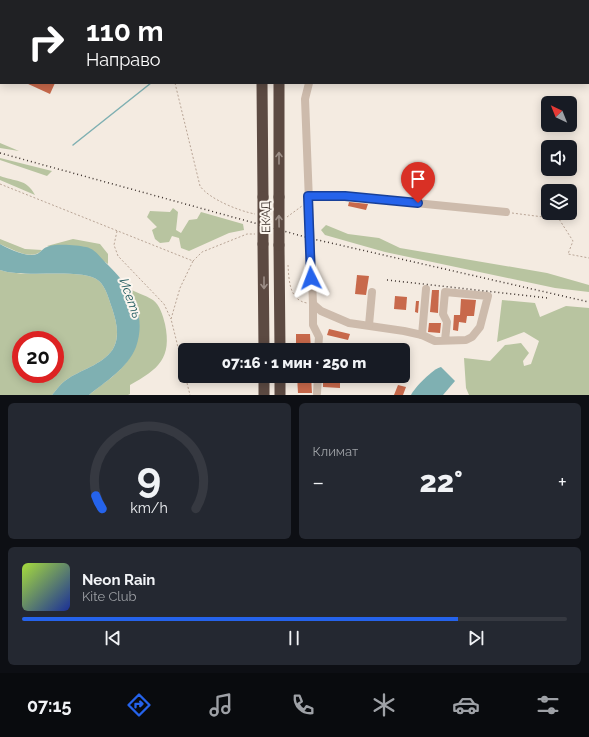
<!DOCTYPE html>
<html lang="ru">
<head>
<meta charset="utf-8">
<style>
  body { margin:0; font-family:Raleway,sans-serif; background:#242831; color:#f1f3f6; height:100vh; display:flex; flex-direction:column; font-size:15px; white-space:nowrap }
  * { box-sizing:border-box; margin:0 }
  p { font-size:13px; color:#9ea1a6 }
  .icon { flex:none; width:22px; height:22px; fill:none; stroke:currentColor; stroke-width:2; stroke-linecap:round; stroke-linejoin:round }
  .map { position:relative; height:395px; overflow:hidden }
  .side { display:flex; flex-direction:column; gap:8px; padding:8px; background:#0d0f14; flex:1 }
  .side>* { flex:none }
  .hud { position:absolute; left:0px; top:0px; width:589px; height:84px; box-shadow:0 2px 10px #0003; background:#202124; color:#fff; overflow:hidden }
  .needle { width:26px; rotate:317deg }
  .fabs { position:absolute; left:541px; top:96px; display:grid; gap:8px }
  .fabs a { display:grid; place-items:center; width:36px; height:36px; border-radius:6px; background:#171b24; box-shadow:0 2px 10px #0003; font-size:20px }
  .speed { position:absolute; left:12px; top:331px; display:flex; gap:8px; font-size:20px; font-weight:700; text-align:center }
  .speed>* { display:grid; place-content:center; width:52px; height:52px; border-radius:50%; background:#171b24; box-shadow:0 2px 10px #0003; line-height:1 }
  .speed .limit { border:6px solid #d22; background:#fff; color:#111 }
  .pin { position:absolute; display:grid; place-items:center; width:34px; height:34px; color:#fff; margin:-41px -17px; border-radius:50% 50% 50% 0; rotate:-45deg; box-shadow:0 0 4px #0007 }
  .pin .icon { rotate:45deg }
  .me { position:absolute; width:44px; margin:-22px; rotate:357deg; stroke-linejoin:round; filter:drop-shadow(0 0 3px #0008) }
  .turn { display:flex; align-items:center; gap:14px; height:84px; padding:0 20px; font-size:18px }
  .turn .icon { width:52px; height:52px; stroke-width:2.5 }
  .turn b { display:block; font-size:28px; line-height:34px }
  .big { font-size:30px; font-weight:800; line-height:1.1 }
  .side .widget { flex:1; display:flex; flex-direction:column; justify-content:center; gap:6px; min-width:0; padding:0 14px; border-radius:6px; background:#242831 }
  .side .dial { align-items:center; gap:0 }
  .dial svg { height:104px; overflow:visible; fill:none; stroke:#363941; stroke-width:7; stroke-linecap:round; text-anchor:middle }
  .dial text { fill:#f1f3f6; stroke:none }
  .song { display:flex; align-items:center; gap:12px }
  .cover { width:48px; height:48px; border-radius:6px; background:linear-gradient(135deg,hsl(80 70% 55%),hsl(230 70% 35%)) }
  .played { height:4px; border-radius:2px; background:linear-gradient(90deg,#2563eb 80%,#363941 80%) }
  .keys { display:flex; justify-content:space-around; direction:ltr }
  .heat { display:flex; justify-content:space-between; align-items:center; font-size:22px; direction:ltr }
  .side .tiles { flex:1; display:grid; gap:8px; grid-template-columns:1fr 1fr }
  .widget:last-child { grid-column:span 2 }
  .trip { position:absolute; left:178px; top:343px; width:232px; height:40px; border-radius:6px; background:#171b24; box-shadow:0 2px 10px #0003; font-weight:800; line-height:40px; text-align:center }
  .tabs { display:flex; height:64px; justify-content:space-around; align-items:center; background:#090b0e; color:#9ea1a6 }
  .tabs .icon { width:28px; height:28px }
  .tabs .selected { color:#2563eb }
  .tabs b { font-size:18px; color:#f1f3f6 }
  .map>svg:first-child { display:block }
</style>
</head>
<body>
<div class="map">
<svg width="589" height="395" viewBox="0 0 589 395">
  <rect width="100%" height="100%" fill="#f4ebe1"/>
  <g fill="#b8c4a0" fill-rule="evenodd">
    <path d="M423 0H589V79L588 1Z"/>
    <path d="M0 143 19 151 0 148Z"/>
    <path d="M0 158 52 171 47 176 0 160Z"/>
    <path d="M0 176C15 182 26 178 35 195L0 180Z"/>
    <path d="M173 208 178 212 176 230 181 233 189 220 197 219 201 212 243 224 244 230 229 233 189 251 181 248 179 238 172 236 169 242 160 243 155 239 152 230 157 227 147 217 150 211 170 212Z"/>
    <path d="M326 225 348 234 379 238 400 248 547 273 589 285V292L555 288 385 252 325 235 321 230Z"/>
    <path d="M0 239 25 249 42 250C32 261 14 250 2 245L0 244Z"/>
    <path d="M73 239 100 244 108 254V264L105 262 47 246Z"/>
    <path d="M0 270C25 279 83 267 99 281 106 287 109 300 112 308 116 320 120 335 114 347 106 363 83 369 69 378 62 382 57 389 52 395H0ZM21 340H55V374H21Z"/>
    <path d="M127 288C135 292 145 295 153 300 160 305 163 316 165 324 172 358 159 369 130 385V394L128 395H89C102 384 119 374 128 360 144 337 142 310 127 288Z"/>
    <path d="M502 300 535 303 540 317 566 306 589 308V395H469L466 388 464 358 490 361 505 345 521 343 529 353 523 361 524 366 531 364 539 341 524 332 497 342Z"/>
  </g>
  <g fill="#7fb0b2">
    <path d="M0 244C9 249 27 258 37 254 41 252 43 248 47 247 54 243 78 245 86 247 95 249 99 256 105 262 129 285 148 312 136 347 128 368 105 382 89 395H52C57 389 62 382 69 378 83 369 106 363 114 347 120 335 116 320 112 308 109 300 106 287 99 281 83 267 25 279 0 270Z"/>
    <path d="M441 367 455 381 443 395H411C414 388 434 368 441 367Z"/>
  </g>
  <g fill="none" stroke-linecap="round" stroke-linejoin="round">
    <g stroke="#7fb0b2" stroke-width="1.5">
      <path d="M436 0 437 1"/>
      <path d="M588 75H589"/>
      <path d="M73 145 151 83"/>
    </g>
  </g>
  <g fill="#c8694b">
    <path d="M26 83H55L50 94Z"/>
    <path d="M349 202 368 204 366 210 348 206Z"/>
    <path d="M357 275 369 276 366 295 355 294Z"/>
    <path d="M432 290H439L438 313 430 312Z"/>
    <path d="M395 296 407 297 406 310 394 309Z"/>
    <path d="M461 299 476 300 474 316H467L466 323 459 322 458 331 453 330 454 315H460Z"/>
    <path d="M416 301H419L418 313 415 312Z"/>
    <path d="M429 323H441L440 333 428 332Z"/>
    <path d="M329 329 350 334 348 340 327 335Z"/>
    <path d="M296 334H310L311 350H296Z"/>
    <path d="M297 376H311L312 393H298Z"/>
    <path d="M323 376H340V388L323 387Z"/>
    <path d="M398 385 406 387 403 395H394Z"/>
  </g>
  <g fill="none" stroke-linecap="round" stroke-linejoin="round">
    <g stroke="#b9a596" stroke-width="1" stroke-dasharray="2 2" stroke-linecap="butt">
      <path d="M156 0V1"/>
      <path d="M175 83 200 186C209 199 239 211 255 214"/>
      <path d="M0 184 193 261 180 288 171 319 190 395"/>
      <path d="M512 213 559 219 573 241 568 254 589 258"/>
      <path d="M287 217 302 206"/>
      <path d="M117 231 114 245 118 256 164 304 171 319"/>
      <path d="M193 261 202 252 247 234H255"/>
      <path d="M288 265C289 280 289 300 307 303"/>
    </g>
    <g stroke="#cdbbac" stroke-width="8">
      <path d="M286 1 287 0"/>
      <path d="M339 1V0"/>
      <path d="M309 83 305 99 313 304 321 311 349 323 404 331 422 335 435 341 466 340 472 337 480 327 488 296 445 292 443 314 447 322 445 340"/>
      <path d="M308 196H345L506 212"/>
      <path d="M313 304V325L319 337 318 350"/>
      <path d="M369 325 372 292"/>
      <path d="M422 335 426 289"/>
      <path d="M317 393 318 376"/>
    </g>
    <g stroke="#5c4a42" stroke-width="11">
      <path d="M262 0V1"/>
      <path d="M279 1V0"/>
      <path d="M262 83 263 197"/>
      <path d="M279 197V83"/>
      <path d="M263 244 264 350"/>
      <path d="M279 245 280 350"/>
      <path d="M264 376V395"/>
      <path d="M280 376V395"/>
    </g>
    <g stroke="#3b302b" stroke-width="1.5" stroke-dasharray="1 3" stroke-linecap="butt">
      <path d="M0 153 309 238 589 302"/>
      <path d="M387 280 548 298"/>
    </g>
    <g stroke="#5c4a42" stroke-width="11">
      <path d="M263 197V244"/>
      <path d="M279 197V245"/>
    </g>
  </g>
  <defs><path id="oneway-shaft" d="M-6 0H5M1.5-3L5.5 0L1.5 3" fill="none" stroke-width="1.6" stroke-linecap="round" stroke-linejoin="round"/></defs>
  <g stroke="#9c8e87">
    <use href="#oneway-shaft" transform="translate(279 158) rotate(-90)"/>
    <use href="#oneway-shaft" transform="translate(279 221) rotate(-91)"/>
    <use href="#oneway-shaft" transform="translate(264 283) rotate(90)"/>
  </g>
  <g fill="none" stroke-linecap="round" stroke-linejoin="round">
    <defs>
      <path id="route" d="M311 278 308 196H345L418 203"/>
    </defs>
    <use href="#route" stroke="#184099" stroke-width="10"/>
    <use href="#route" stroke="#2563eb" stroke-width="7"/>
  </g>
  <g text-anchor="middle" stroke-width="4" stroke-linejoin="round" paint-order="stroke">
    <g font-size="12" fill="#3b302b" stroke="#fbf5ee">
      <text transform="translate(266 217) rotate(-91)" y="4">ЕКАД</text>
    </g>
    <g font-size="13" font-style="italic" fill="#1f5a5e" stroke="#fbf5ee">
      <text transform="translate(131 298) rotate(70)" y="5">Исеть</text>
    </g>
  </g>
</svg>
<div class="fabs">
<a><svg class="needle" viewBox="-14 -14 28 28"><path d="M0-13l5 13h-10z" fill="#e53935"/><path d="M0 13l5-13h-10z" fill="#9ea1a6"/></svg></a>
<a><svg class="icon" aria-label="sound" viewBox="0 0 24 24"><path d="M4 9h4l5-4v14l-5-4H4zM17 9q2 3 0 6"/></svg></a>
<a><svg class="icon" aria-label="layers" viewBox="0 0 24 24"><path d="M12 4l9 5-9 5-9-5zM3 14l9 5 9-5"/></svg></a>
</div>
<div class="speed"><div class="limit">20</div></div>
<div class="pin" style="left:418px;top:203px;background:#d93025"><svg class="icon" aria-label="arrive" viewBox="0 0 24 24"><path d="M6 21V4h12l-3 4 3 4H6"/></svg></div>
<svg class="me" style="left:311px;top:278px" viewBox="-20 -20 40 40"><path d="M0-17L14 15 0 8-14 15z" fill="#2563eb" stroke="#fff" stroke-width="4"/></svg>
<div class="trip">07:16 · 1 мин · 250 m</div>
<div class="hud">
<div class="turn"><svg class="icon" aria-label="right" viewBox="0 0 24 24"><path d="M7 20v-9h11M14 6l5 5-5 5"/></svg><div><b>110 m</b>Направо</div></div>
</div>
</div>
<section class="side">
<div class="tiles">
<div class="widget dial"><svg viewBox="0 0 100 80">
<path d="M14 69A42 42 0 1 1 86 69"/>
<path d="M14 69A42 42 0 0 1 9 59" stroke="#2563eb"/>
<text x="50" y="56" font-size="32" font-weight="700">9</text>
<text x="50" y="72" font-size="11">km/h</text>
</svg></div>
<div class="widget"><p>Климат</p>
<div class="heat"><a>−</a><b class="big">22°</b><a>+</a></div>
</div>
<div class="widget">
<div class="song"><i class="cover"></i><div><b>Neon Rain</b><p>Kite Club</p></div></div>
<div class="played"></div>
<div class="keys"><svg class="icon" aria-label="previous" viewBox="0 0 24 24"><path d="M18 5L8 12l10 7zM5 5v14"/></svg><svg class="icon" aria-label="pause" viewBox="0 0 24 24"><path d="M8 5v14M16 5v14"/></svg><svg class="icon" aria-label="next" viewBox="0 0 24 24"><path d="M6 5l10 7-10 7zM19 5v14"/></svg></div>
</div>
</div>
</section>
<nav class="tabs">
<b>07:15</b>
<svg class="icon selected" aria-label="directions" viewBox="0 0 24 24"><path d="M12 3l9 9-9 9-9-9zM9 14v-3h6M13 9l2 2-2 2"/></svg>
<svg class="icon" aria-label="music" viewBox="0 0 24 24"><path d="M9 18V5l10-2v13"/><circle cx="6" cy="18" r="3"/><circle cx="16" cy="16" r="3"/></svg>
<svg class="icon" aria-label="phone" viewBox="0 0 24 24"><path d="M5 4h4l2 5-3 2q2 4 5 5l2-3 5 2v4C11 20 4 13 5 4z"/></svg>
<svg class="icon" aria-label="climate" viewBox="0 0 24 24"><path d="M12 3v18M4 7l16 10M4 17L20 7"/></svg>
<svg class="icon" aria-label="car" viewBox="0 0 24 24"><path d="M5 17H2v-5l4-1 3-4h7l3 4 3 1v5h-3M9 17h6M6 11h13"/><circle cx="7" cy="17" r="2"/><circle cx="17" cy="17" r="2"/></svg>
<svg class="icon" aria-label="filters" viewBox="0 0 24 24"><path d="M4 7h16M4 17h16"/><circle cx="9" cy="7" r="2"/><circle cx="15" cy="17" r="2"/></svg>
</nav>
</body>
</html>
